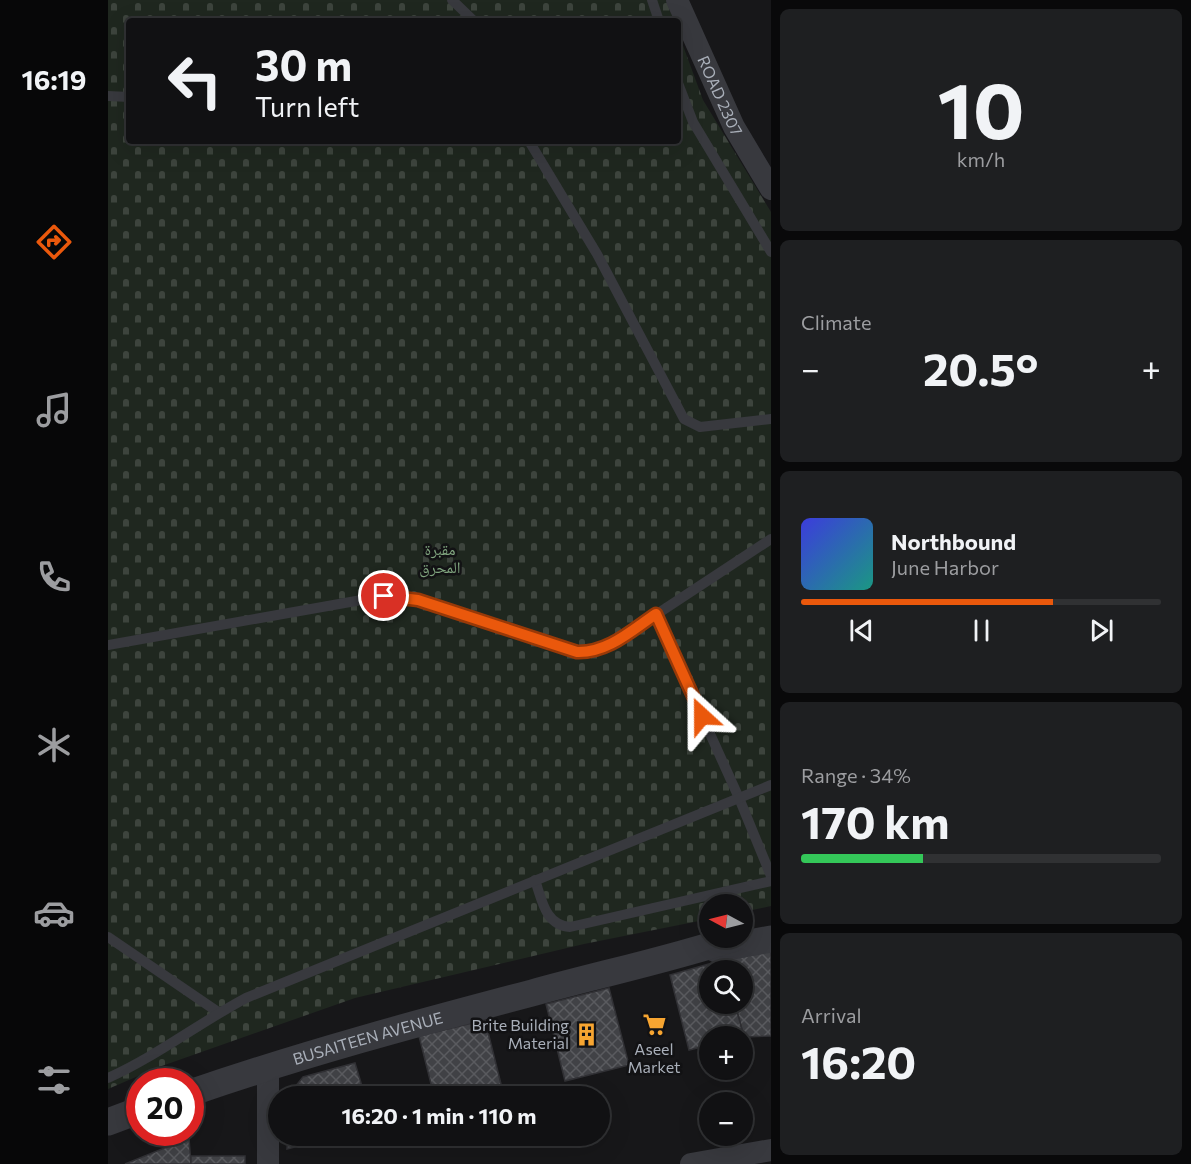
<!DOCTYPE html>
<html lang="en">
<head>
<meta charset="utf-8">
<style>
  body { margin:0; font-family:Commissioner,"Noto Naskh Arabic",sans-serif; background:#1e1f21; color:#f1f3f6; height:100vh; display:flex; flex-direction:column; font-size:22px; white-space:nowrap }
  * { box-sizing:border-box; margin:0 }
  p { font-size:20px; color:#9c9da0 }
  .icon { flex:none; width:33px; height:33px; fill:none; stroke:currentColor; stroke-width:2; stroke-linecap:round; stroke-linejoin:round }
  .map { position:relative; flex:1; overflow:hidden }
  .drawer { display:flex; flex-direction:column; gap:9px; padding:9px; background:#09090a; width:420px }
  .drawer>* { flex:none }
  .hud { position:absolute; left:18px; top:18px; width:555px; height:126px; border-radius:6px; box-shadow:0 6px 24px #0002,0 0 0 2px #303133; background:#111113; color:#f1f3f6; overflow:hidden }
  .needle { width:39px; rotate:277deg }
  .controls { position:absolute; left:591px; top:894px; display:grid; gap:12px }
  .controls a { display:grid; place-items:center; width:54px; height:54px; border-radius:50%; background:#111113; box-shadow:0 6px 24px #0002,0 0 0 2px #303133; font-size:30px }
  .speed { position:absolute; left:18px; top:1068px; display:flex; gap:12px; font-size:30px; font-weight:700; text-align:center }
  .speed>* { display:grid; place-content:center; width:78px; height:78px; border-radius:50%; background:#111113; box-shadow:0 6px 24px #0002,0 0 0 2px #303133; line-height:1 }
  .speed .limit { border:9px solid #d22; background:#fff; color:#111 }
  .pin { position:absolute; display:grid; place-items:center; width:51px; height:51px; color:#fff; margin:-26px; border:3px solid #fff; border-radius:50%; box-shadow:0 2px 6px #0007 }
  .me { position:absolute; width:66px; margin:-33px; rotate:336deg; stroke-linejoin:round; filter:drop-shadow(0 0 4px #0008) }
  .turn { display:flex; align-items:center; gap:21px; height:126px; padding:0 30px; font-size:27px }
  .turn .icon { width:78px; height:78px; stroke-width:2.5 }
  .turn b { display:block; font-size:42px; line-height:51px }
  .big { font-size:45px; font-weight:700; line-height:1.1 }
  .drawer .tile { flex:1; display:flex; flex-direction:column; justify-content:center; gap:9px; min-width:0; padding:0 21px; border-radius:9px; background:#1e1f21 }
  .drawer .dial { align-items:center; gap:0 }
  .dial b { font-size:78px; line-height:1 }
  .song { display:flex; align-items:center; gap:18px }
  .cover { width:72px; height:72px; border-radius:9px; background:linear-gradient(135deg,hsl(240 70% 55%),hsl(170 70% 35%)) }
  .played { height:6px; border-radius:3px; background:linear-gradient(90deg,#ea580c 70%,#303133 70%) }
  .keys { display:flex; justify-content:space-around; direction:ltr }
  .heat { display:flex; justify-content:space-between; align-items:center; font-size:33px; direction:ltr }
  .charge { height:9px; border-radius:4px; background:linear-gradient(90deg,#34c759 34%,#303133 0) }
  .trip { position:absolute; left:160px; top:1086px; width:342px; height:60px; border-radius:30px; background:#111113; box-shadow:0 6px 24px #0002,0 0 0 2px #303133; font-weight:700; line-height:60px; text-align:center }
  main { display:flex; flex:1; min-height:0 }
  .dock { display:flex; flex-direction:column; width:108px; justify-content:space-around; align-items:center; background:#070708; color:#9c9da0 }
  .dock .icon { width:42px; height:42px }
  .dock .current { color:#ea580c }
  .dock b { font-size:27px; color:#f1f3f6 }
  .map>svg:first-child { display:block }
</style>
</head>
<body>
<main>
<nav class="dock">
<b>16:19</b>
<svg class="icon current" aria-label="directions" viewBox="0 0 24 24"><path d="M12 3l9 9-9 9-9-9zM9 14v-3h6M13 9l2 2-2 2"/></svg>
<svg class="icon" aria-label="music" viewBox="0 0 24 24"><path d="M9 18V5l10-2v13"/><circle cx="6" cy="18" r="3"/><circle cx="16" cy="16" r="3"/></svg>
<svg class="icon" aria-label="phone" viewBox="0 0 24 24"><path d="M5 4h4l2 5-3 2q2 4 5 5l2-3 5 2v4C11 20 4 13 5 4z"/></svg>
<svg class="icon" aria-label="climate" viewBox="0 0 24 24"><path d="M12 3v18M4 7l16 10M4 17L20 7"/></svg>
<svg class="icon" aria-label="car" viewBox="0 0 24 24"><path d="M5 17H2v-5l4-1 3-4h7l3 4 3 1v5h-3M9 17h6M6 11h13"/><circle cx="7" cy="17" r="2"/><circle cx="17" cy="17" r="2"/></svg>
<svg class="icon" aria-label="filters" viewBox="0 0 24 24"><path d="M4 7h16M4 17h16"/><circle cx="9" cy="7" r="2"/><circle cx="15" cy="17" r="2"/></svg>
</nav>
<div class="map">
<svg width="663" height="1164" viewBox="0 0 663 1164">
  <defs>
    <pattern id="cemetery-stones" width="16" height="16" patternUnits="userSpaceOnUse" patternTransform="scale(1.5)"><rect width="16" height="16" fill="#1f271f"/><path d="M2 7V4a2 2 0 0 1 4 0v3zM10 15v-3a2 2 0 0 1 4 0v3z" fill="#3d443d"/></pattern>
    <pattern id="building-cross-hatch" width="8" height="8" patternUnits="userSpaceOnUse" patternTransform="scale(1.5)"><rect width="8" height="8" fill="#414246"/><path d="M0 0l8 8M0 8l8-8" fill="none" stroke="#5a5b5f"/></pattern>
  </defs>
  <rect width="100%" height="100%" fill="#171719"/>
  <path fill="url(#cemetery-stones)" d="M0 0H558L566 21H21V141H570V32L595 100 663 212V906L635 912 634 904H602L601 919 476 944 247 998 51 1067 0 1089Z"/>
  <g fill="url(#building-cross-hatch)" stroke="#313135" stroke-width="1.5">
    <path d="M663 946V1036L636 1037 627 1004H634V970H618L615 960Z"/>
    <path d="M615 960 618 970H602V1004H627L636 1037 602 1036V1045L581 1050 562 975Z"/>
    <path d="M501 988 521 1065 457 1081 438 1004Z"/>
    <path d="M377 1020 396 1096H326L311 1036Z"/>
    <path d="M247 1063 257 1096H182L183 1092 195 1077Z"/>
    <path d="M180 1136H229L179 1149Z"/>
    <path d="M81 1138 83 1164H17Z"/>
    <rect x="83" y="1156" width="54" height="8"/>
  </g>
  <g fill="none" stroke-linecap="round" stroke-linejoin="round">
    <g stroke="#38393e" stroke-width="10">
      <path d="M344 0 366 21"/>
      <path d="M544 0 551 21"/>
      <path d="M570 83 585 122 663 252"/>
      <path d="M0 96 21 97"/>
      <path d="M421 141 489 254 576 419 592 427 663 419"/>
      <path d="M548 614 631 798 663 876"/>
      <path d="M0 645 276 596 310 600 457 650 482 652 499 647 663 539"/>
      <path d="M427 880C434 900 437 925 462 927L663 881"/>
      <path d="M0 937 110 1012"/>
      <path d="M0 1078C49 1056 91 1023 138 998L663 785"/>
    </g>
    <g stroke="#38393e" stroke-width="22">
      <path id="s1" d="M569 0 626 127 663 189"/>
      <path d="M160 1066V1164"/>
      <path d="M583 1164 663 1150"/>
    </g>
    <g stroke="#38393e" stroke-width="27">
      <path d="M608 949 663 939"/>
      <path id="s2" d="M82 1093C195 1054 310 1023 424 993 492 974 560 960 627 938"/>
      <path d="M0 1122 32 1110"/>
    </g>
  </g>
  <g fill="none" stroke-linecap="round" stroke-linejoin="round">
    <defs>
      <path id="route" d="M276 596 310 600 469 652C500 653 524 630 548 614L594 716"/>
    </defs>
    <use href="#route" stroke="#983908" stroke-width="15"/>
    <use href="#route" stroke="#ea580c" stroke-width="10"/>
  </g>
  <defs>
    <symbol id="supermarket-bare" viewBox="-9 -9 18 18"><path d="M-6-5.5h2.5l.6 2H6L4.5 2H-2.5L-4.4-4H-6ZM-1.5 3.2a1.3 1.3 0 1 0 .1 0ZM3 3.2a1.3 1.3 0 1 0 .1 0Z" fill="#f7a531" stroke="#121214" stroke-width="2.5" paint-order="stroke"/></symbol>
    <symbol id="building-bare" viewBox="-9 -9 18 18"><path d="M-4-6H4V6H1V3H-1V6H-4ZM-2.5-4.3h1.7v1.8h-1.7ZM.8-4.3h1.7v1.8H.8ZM-2.5-1h1.7V.8h-1.7ZM.8-1h1.7V.8H.8Z" fill="#f7a531" stroke="#121214" stroke-width="2.5" paint-order="stroke"/></symbol>
  </defs>
  <g fill-rule="evenodd">
    <use href="#supermarket-bare" x="530" y="1008" width="33" height="33"/>
    <use href="#building-bare" x="462" y="1018" width="33" height="33"/>
  </g>
  <g text-anchor="middle" stroke-width="5" stroke-linejoin="round" paint-order="stroke">
    <g font-size="16" fill="#a9afb9" stroke="#121214">
      <text dy="6" stroke="none"><textPath href="#s1" startOffset="105">ROAD 2307</textPath></text>
      <text dy="6" stroke="none"><textPath href="#s2" startOffset="186">BUSAITEEN AVENUE</textPath></text>
    </g>
    <g font-size="16" fill="#80a57f" stroke="#121214">
      <text x="332" y="555">مقبرة<tspan x="332" dy="18">المحرق</tspan></text>
    </g>
    <g font-size="16" fill="#a9afb9" stroke="#121214" text-anchor="end">
      <text x="461" y="1031">Brite Building<tspan x="461" dy="18">Material</tspan></text>
      <text x="546" y="1055" text-anchor="middle">Aseel<tspan x="546" dy="18">Market</tspan></text>
    </g>
  </g>
</svg>
<div class="controls">
<a><svg class="needle" viewBox="-14 -14 28 28"><path d="M0-13l5 13h-10z" fill="#e53935"/><path d="M0 13l5-13h-10z" fill="#9c9da0"/></svg></a>
<a><svg class="icon" aria-label="search" viewBox="0 0 24 24"><circle cx="10" cy="10" r="6"/><path d="M15 15l6 6"/></svg></a>
<a>+</a>
<a>−</a>
</div>
<div class="speed"><div class="limit">20</div></div>
<div class="pin" style="left:276px;top:596px;background:#d93025"><svg class="icon" aria-label="arrive" viewBox="0 0 24 24"><path d="M6 21V4h12l-3 4 3 4H6"/></svg></div>
<svg class="me" style="left:594px;top:716px" viewBox="-20 -20 40 40"><path d="M0-17L14 15 0 8-14 15z" fill="#ea580c" stroke="#fff" stroke-width="4"/></svg>
<div class="trip">16:20 · 1 min · 110 m</div>
<div class="hud">
<div class="turn"><svg class="icon" aria-label="left" viewBox="0 0 24 24"><path d="M17 20v-9H6M10 6l-5 5 5 5"/></svg><div><b>30 m</b>Turn left</div></div>
</div>
</div>
<section class="drawer">
<div class="tile dial"><b>10</b><p>km/h</p></div>
<div class="tile"><p>Climate</p>
<div class="heat"><a>−</a><b class="big">20.5°</b><a>+</a></div>
</div>
<div class="tile">
<div class="song"><i class="cover"></i><div><b>Northbound</b><p>June Harbor</p></div></div>
<div class="played"></div>
<div class="keys"><svg class="icon" aria-label="previous" viewBox="0 0 24 24"><path d="M18 5L8 12l10 7zM5 5v14"/></svg><svg class="icon" aria-label="pause" viewBox="0 0 24 24"><path d="M8 5v14M16 5v14"/></svg><svg class="icon" aria-label="next" viewBox="0 0 24 24"><path d="M6 5l10 7-10 7zM19 5v14"/></svg></div>
</div>
<div class="tile"><p>Range · 34%</p><b class="big">170 km</b><div class="charge"></div></div>
<div class="tile"><p>Arrival</p><b class="big">16:20</b></div>
</section>
</main>
</body>
</html>
